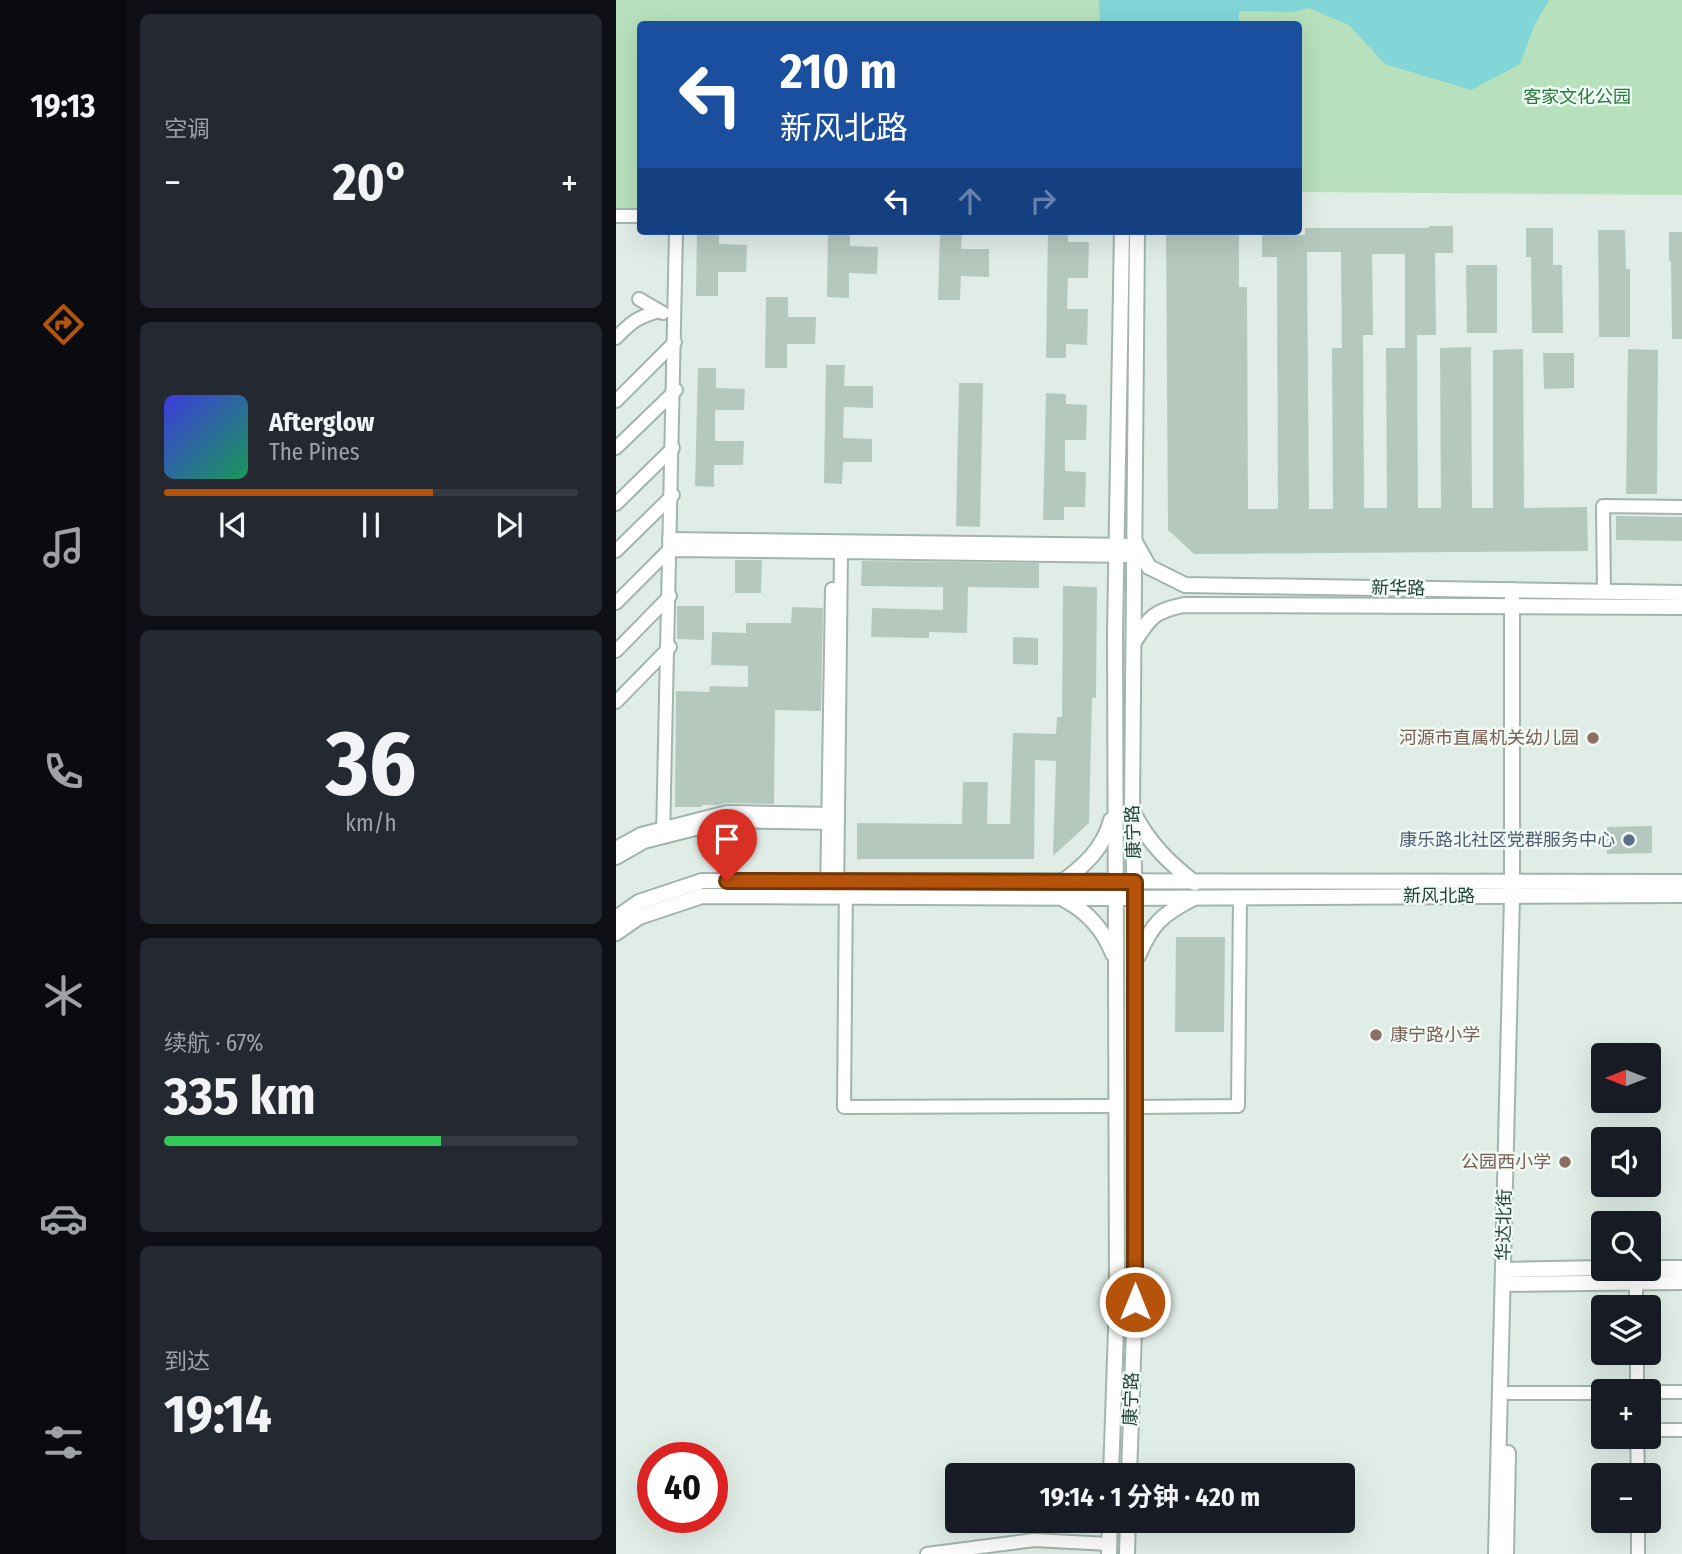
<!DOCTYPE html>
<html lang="zh">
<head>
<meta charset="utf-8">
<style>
  body { margin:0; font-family:"Fira Sans Condensed","Noto Sans SC",sans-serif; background:#242831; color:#f1f3f6; height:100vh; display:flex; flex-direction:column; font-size:26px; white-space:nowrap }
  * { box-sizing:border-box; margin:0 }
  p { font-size:23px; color:#9ea1a6 }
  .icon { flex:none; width:38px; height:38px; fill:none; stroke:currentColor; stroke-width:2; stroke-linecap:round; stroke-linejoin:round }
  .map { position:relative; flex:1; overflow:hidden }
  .sheet { display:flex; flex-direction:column; gap:14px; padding:14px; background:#0d0f14; width:490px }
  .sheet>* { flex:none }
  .guide { position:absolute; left:21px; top:21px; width:665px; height:214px; border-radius:7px; box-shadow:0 7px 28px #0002; background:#1a4fa0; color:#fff; overflow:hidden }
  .needle { width:46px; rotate:270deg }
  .fabs { position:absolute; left:975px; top:1043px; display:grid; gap:14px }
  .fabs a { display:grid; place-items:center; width:70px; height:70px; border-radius:7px; background:#171b24; box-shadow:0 7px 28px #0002; font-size:35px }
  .speed { position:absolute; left:21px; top:1442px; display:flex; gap:14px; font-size:35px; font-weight:700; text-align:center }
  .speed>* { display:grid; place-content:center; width:91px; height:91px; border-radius:50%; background:#171b24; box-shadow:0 7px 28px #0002; line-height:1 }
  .speed .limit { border:10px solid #d22; background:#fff; color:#111 }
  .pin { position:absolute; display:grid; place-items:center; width:60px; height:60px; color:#fff; margin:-72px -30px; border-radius:50% 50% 50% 0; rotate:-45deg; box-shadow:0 0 7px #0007 }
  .pin .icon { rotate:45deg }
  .me { position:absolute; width:77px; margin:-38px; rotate:0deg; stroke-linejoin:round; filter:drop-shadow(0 0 5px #0008) }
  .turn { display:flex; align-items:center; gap:24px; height:147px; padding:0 28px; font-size:32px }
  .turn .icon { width:91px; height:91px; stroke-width:2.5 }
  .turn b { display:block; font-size:49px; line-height:60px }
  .lanes { display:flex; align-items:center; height:66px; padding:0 28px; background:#0003; justify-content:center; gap:35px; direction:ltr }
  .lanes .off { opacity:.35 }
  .big { font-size:52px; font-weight:700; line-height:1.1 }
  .sheet .tile { flex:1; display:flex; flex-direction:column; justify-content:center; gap:10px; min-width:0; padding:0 24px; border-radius:10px; background:#242831 }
  .sheet .dial { align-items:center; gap:0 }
  .dial b { font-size:91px; line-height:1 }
  .song { display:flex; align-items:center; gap:21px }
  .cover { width:84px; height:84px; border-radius:10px; background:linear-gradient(135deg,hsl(240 70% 55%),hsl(150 70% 35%)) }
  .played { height:7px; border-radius:4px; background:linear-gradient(90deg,#b45309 65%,#363941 65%) }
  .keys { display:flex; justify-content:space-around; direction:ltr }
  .heat { display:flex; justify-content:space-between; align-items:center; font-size:38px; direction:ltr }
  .charge { height:10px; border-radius:5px; background:linear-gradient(90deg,#34c759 67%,#363941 0) }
  .trip { position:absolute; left:329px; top:1463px; width:410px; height:70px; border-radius:7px; background:#171b24; box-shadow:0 7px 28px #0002; font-weight:700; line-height:70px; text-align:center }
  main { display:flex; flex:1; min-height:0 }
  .tab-bar { display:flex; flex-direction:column; width:126px; justify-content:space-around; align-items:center; background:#090b0e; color:#9ea1a6 }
  .tab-bar .icon { width:49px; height:49px }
  .tab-bar .on { color:#b45309 }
  .tab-bar b { font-size:32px; color:#f1f3f6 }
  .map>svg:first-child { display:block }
</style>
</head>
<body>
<main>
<nav class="tab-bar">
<b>19:13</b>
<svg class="icon on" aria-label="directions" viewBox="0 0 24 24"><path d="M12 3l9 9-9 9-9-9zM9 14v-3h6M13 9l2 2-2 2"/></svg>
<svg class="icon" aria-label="music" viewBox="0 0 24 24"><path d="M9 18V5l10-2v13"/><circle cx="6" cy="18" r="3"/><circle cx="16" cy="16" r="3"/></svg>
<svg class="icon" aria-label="phone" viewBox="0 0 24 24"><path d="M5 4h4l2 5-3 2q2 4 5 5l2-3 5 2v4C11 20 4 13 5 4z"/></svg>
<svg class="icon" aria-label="climate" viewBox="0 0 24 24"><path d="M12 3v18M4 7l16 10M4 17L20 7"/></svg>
<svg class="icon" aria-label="car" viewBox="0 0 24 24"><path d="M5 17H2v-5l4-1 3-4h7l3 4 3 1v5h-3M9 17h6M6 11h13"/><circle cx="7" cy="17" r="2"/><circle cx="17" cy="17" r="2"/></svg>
<svg class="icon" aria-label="filters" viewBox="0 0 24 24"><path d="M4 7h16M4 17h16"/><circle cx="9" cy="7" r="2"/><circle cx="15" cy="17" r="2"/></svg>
</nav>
<section class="sheet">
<div class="tile"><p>空调</p>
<div class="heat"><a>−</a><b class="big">20°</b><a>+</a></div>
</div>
<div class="tile">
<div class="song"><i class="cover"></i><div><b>Afterglow</b><p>The Pines</p></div></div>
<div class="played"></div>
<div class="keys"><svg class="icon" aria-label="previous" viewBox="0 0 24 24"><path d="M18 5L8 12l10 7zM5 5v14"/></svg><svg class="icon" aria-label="pause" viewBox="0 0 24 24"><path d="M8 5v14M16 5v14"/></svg><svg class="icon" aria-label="next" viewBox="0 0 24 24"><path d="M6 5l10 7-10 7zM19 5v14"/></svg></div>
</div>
<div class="tile dial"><b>36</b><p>km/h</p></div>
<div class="tile"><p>续航 · 67%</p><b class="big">335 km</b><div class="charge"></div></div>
<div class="tile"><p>到达</p><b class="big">19:14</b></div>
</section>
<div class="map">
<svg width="1066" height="1554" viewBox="0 0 1066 1554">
  <rect width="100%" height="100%" fill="#e0ede6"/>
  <path fill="#b7e1bc" d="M0 0H1066V195L683 192 682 24H24V213H0Z"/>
  <path fill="#82d6d8" d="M483 0H933L919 24 904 64 855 90 769 64 733 25 693 8 677 12 623 11V24H484Z"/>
  <g fill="#b5c8be" fill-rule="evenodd">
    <path d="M813 226H837V253H819L820 335H801L802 508H825L824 348 855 347 856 508H877V350L907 349 908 508 971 507 972 551 578 554 552 530 550 231H623V287H631L632 509H662L661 257H646V235H689V228H813ZM691 252H725L726 348H716L717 509H693ZM756 254H789V348H770L771 508H748L747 335H757Z"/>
    <path d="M910 228H937V265H946L947 333H916L915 257H910Z"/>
    <path d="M982 230H1009L1010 269H1014V337H983Z"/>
    <path d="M81 231H103V244L131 245 130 272H102V296H80Z"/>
    <path d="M212 231H234V246L262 247 261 274 233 273V298L211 297Z"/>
    <path d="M324 231H346L345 249H373V277L345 276 344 300H322Z"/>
    <path d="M432 231H452V242H473L472 278H452L451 309H472L471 345 450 344V358H430Z"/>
    <path d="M1053 232H1066V339H1056L1055 261H1053Z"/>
    <path d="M850 265H881V333H851Z"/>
    <path d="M150 297H172V317H200L199 344H171V368H149Z"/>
    <path d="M1012 349 1042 350 1041 494H1010Z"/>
    <path d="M927 353H958V388L928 389Z"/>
    <path d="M210 365H229L228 386H257V408L228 407 227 438 256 439V462H227L226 484 208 483Z"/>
    <path d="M82 368H100V388L129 389 128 410H99V441H128L127 465H98V487L79 486Z"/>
    <path d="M343 383H367L364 527 340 526Z"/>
    <path d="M430 393 450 394V404L471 405 470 440H449V471L470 472 469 507H448V520H427Z"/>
    <path d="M1000 516 1066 517V541L1000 540Z"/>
    <path d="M119 560H146L145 593H119Z"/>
    <path d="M246 561 423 563V588L352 587 351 633 313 632V638L255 637 256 608 327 610V587L245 586Z"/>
    <path d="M447 586 481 587 480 698H476L473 823 437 856 440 761 419 760 418 859H241V823L346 824 347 782H372L371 824H394L397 733 440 734 441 717H446Z"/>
    <path d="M61 606H88V640L61 639Z"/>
    <path d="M176 607 207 608 205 711 159 710 158 804 111 803 102 805H86V807H59L60 691 93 692 94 686 132 687V666L95 665 96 632 130 633V623H175Z"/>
    <path d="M397 637 422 638V665L397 664Z"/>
    <path d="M1036 826V853L991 854V827Z"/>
    <path d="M560 937H609L608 1032H559Z"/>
  </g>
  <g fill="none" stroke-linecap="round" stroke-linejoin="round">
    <defs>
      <g id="minor">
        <path d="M0 216H24"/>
        <path d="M23 299 47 313"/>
        <path d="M0 338C15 322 22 317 43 311"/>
        <path d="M0 401 59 342"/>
        <path d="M0 448 60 390"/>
        <path d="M0 504 57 448"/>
        <path d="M53 539 518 545"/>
        <path d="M0 551 57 495"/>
        <path d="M988 592 987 506 1066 507"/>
        <path d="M0 603 53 550 225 552 226 545"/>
        <path d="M0 651 54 596"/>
        <path d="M0 702 54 647"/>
        <path d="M47 837 60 231"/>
        <path d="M0 848 25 834 111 812 218 814"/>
        <path d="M0 858 28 842 111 821 220 823"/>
        <path d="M230 882 228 1107 501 1106"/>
        <path d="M211 896 216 589"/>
        <path d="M221 896 225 552 518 556"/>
        <path d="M519 1107 622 1106 624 897"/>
        <path d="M1020 1283V1307"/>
        <path d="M1021 1353V1391"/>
        <path d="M1032 1392H1066"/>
        <path d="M894 1393H987"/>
        <path d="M1032 1430H1066"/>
        <path d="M1021 1437 1022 1475"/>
        <path d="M1022 1521V1554"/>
        <path d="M311 1554 418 1540 493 1544"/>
      </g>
      <g id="tertiary">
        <path d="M519 542 533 567 569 585 1066 593"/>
        <path d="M518 642C534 617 538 611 568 605L1066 607"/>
        <path d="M518 814C533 843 553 863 579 883"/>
        <path d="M445 883C468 866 488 848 495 820"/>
        <path d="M449 900C472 912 488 931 497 954"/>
        <path d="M0 918 23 902 86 881 1066 882"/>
        <path d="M0 933 23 917 86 896 492 898 1066 895"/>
        <path d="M522 956C536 924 545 915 576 899"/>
        <path d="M1032 1268H1066"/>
        <path d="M887 1270 987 1268"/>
        <path d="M887 1284 1066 1282"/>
        <path d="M495 1475 501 1301 499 633 506 231"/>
        <path d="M513 1475 519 1302V898L516 809 521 231"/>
        <path d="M493 1554 494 1521"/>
        <path d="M511 1554 512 1521"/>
        <path d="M880 1554 896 896V590"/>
        <path d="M890 1554 892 1453"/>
      </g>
    </defs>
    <use href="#minor" stroke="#a2b5ac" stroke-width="16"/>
    <use href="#tertiary" stroke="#a2b5ac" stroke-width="18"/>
    <use href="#minor" stroke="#fff" stroke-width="12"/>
    <use href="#tertiary" stroke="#fff" stroke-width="14"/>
  </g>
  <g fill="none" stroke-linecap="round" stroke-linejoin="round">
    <defs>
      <path id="route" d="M111 881 519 882V1302"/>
    </defs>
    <use href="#route" stroke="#753606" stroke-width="18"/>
    <use href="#route" stroke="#b45309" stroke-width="12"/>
  </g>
  <g fill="#8d6e63" stroke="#f1f9f4" stroke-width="2.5">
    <circle cx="977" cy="738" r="7"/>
    <circle cx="760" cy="1035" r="7"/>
    <circle cx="949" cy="1162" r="7"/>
  </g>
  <circle fill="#5c6f8a" stroke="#f1f9f4" stroke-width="2.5" cx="1013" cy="840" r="7"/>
  <g text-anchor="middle" stroke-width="5" stroke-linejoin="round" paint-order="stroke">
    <g font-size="18" fill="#247b3a" stroke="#f1f9f4">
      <text x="961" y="103">客家文化公园</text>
    </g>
    <g font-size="18" fill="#1f3f32" stroke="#f1f9f4">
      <text transform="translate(782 588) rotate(1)" y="6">新华路</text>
      <text transform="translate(517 832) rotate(-92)" y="6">康宁路</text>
      <text x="823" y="902">新风北路</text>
      <text transform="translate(888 1225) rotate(-89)" y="6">华达北街</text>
      <text transform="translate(515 1399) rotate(-88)" y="6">康宁路</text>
    </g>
    <g font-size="18" fill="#785e54" stroke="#f1f9f4" text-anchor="end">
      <text x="963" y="744">河源市直属机关幼儿园</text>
      <text x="774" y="1041" text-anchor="start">康宁路小学</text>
      <text x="935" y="1168">公园西小学</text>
    </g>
    <g font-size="18" fill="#4e5e75" stroke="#f1f9f4" text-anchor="end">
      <text x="999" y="846">康乐路北社区党群服务中心</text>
    </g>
  </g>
</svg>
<div class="fabs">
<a><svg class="needle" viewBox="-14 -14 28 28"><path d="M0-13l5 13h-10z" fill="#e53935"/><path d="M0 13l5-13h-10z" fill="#9ea1a6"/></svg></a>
<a><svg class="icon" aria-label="sound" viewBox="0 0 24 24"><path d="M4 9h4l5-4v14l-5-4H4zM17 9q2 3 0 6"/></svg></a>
<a><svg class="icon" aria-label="search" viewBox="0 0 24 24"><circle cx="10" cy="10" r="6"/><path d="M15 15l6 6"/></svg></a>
<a><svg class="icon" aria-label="layers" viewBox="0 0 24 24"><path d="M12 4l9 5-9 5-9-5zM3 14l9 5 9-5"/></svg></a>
<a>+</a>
<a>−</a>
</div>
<div class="speed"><div class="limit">40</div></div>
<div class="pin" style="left:111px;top:881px;background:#d93025"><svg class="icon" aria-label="arrive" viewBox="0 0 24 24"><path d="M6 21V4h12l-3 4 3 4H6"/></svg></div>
<svg class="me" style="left:519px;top:1302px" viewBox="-20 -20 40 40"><circle r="17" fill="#b45309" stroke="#fff" stroke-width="3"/><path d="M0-11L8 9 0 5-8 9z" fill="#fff"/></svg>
<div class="trip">19:14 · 1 分钟 · 420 m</div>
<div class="guide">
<div class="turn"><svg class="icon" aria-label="left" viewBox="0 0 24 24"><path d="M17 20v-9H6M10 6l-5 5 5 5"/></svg><div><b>210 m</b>新风北路</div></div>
<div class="lanes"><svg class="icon" aria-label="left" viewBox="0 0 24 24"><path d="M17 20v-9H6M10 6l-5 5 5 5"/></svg><svg class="icon off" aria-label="ahead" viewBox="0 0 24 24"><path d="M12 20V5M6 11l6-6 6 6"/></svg><svg class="icon off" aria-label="right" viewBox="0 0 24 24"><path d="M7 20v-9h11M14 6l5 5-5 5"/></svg></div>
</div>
</div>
</main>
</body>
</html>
